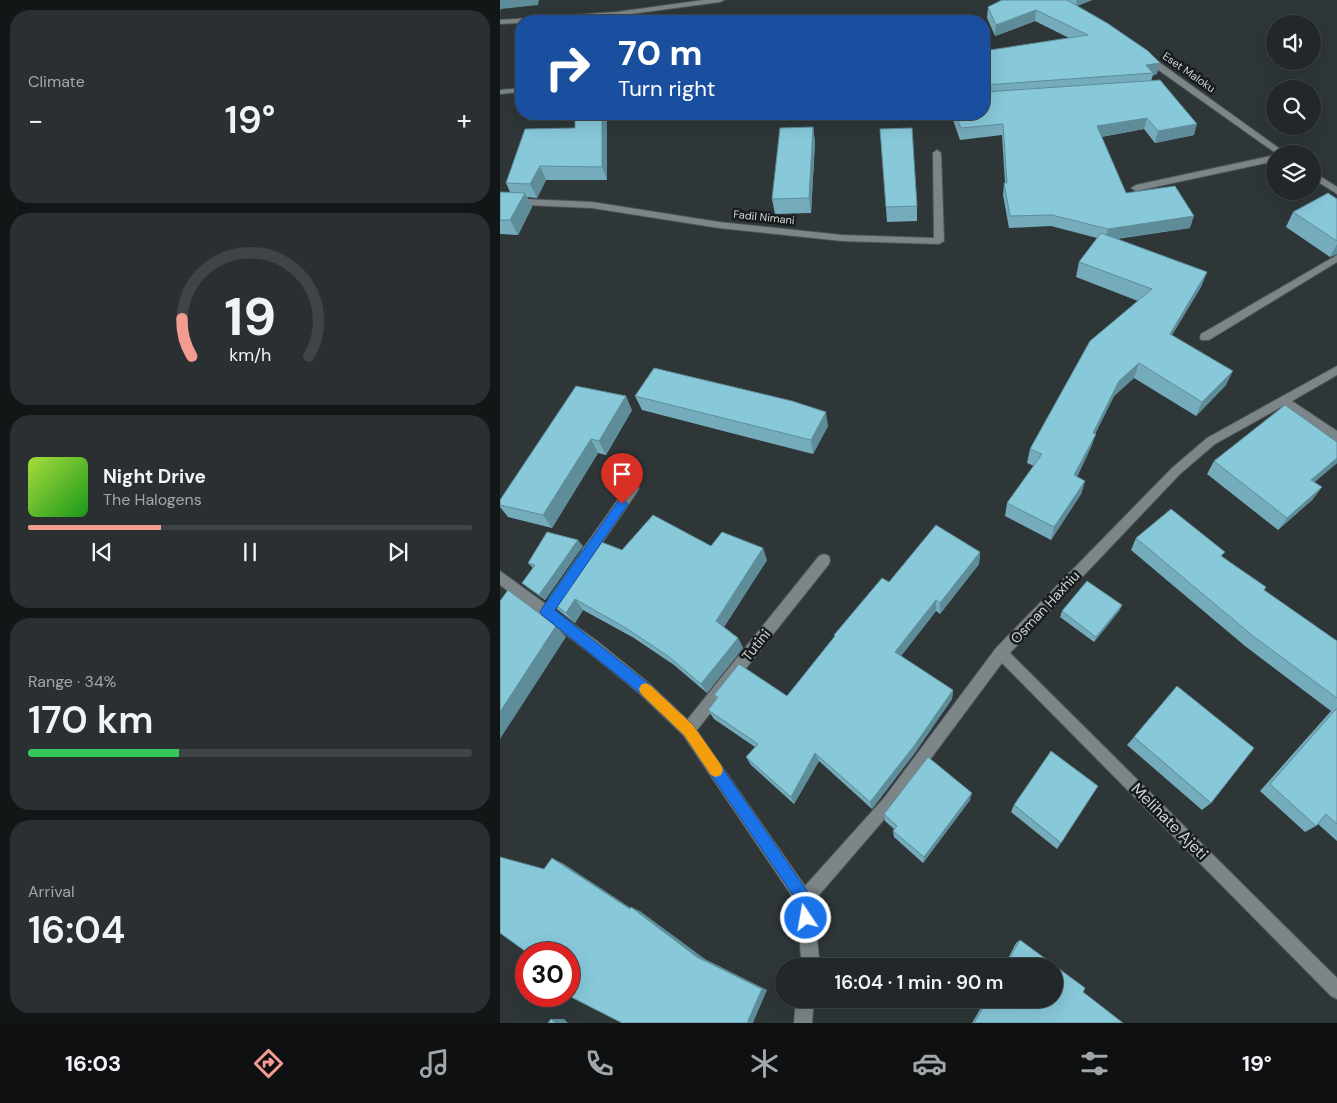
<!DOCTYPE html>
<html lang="en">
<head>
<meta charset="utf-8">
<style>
  body { margin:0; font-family:"DM Sans",sans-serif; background:#2a3032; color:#f1f3f6; height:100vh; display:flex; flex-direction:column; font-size:19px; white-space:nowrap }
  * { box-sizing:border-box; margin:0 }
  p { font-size:16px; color:#a2a6a8 }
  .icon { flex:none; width:28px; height:28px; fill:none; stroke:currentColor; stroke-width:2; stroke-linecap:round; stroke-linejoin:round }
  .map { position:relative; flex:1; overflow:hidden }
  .drawer { display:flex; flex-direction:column; gap:10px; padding:10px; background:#131617; width:500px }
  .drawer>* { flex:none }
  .hud { position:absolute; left:15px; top:15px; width:475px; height:105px; border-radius:20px; box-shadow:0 5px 20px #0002,0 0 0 1px #3f4447; background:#1a4fa0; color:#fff; overflow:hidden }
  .buttons { position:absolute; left:766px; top:15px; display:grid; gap:10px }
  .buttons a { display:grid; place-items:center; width:55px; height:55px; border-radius:50%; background:#22282a; box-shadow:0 5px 20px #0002,0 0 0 1px #3f4447; font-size:25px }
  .speed { position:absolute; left:15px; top:942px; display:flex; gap:10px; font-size:25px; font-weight:700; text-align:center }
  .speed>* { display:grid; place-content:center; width:65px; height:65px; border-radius:50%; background:#22282a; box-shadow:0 5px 20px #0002,0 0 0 1px #3f4447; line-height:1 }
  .speed .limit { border:8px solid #d22; background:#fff; color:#111 }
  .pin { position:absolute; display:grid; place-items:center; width:42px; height:42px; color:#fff; margin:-51px -21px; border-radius:50% 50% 50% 0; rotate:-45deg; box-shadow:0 0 5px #0007 }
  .pin .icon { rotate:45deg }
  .me { position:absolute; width:55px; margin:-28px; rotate:348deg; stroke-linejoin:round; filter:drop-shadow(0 0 4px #0008) }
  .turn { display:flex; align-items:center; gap:18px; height:105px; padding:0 20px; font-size:22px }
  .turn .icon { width:65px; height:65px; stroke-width:2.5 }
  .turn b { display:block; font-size:35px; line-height:42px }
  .big { font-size:38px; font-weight:600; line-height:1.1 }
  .drawer .widget { flex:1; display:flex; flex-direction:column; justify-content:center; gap:8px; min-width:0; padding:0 18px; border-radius:20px; background:#2a3032 }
  .drawer .dial { align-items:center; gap:0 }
  .dial svg { height:130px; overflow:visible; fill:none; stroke:#3f4447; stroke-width:7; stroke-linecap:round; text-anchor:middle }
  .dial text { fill:#f1f3f6; stroke:none }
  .song { display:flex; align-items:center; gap:15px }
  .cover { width:60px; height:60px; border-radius:8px; background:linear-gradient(135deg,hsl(80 70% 55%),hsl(120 70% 35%)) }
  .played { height:5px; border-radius:2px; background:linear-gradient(90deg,#f59c91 30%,#3f4447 30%) }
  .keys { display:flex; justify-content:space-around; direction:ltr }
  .heat { display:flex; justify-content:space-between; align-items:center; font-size:28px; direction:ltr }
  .charge { height:8px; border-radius:4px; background:linear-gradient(90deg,#34c759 34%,#3f4447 0) }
  .trip { position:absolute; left:275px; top:958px; width:288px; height:50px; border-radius:25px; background:#22282a; box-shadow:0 5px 20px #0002,0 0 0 1px #3f4447; font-weight:600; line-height:50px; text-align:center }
  .dock { display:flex; height:80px; justify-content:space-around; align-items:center; background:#0e1011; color:#a2a6a8 }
  .dock .icon { width:35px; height:35px }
  .dock .selected { color:#f59c91 }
  .dock b { font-size:22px; color:#f1f3f6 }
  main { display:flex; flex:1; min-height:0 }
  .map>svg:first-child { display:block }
</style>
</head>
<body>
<main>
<section class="drawer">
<div class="widget"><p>Climate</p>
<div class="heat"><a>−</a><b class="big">19°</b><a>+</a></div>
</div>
<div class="widget dial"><svg viewBox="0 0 100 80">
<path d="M14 69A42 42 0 1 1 86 69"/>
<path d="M14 69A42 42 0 0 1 8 46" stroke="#f59c91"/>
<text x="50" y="56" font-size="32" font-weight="700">19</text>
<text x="50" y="72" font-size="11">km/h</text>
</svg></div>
<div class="widget">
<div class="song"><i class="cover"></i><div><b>Night Drive</b><p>The Halogens</p></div></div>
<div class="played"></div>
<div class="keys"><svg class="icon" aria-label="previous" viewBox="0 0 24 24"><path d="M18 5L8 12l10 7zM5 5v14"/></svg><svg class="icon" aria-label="pause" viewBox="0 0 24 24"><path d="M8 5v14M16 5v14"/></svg><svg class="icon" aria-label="next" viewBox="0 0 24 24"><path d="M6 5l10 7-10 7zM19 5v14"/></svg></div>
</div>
<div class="widget"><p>Range · 34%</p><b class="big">170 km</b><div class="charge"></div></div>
<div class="widget"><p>Arrival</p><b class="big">16:04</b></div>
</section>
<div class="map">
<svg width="837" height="1023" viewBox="0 0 837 1023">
  <rect width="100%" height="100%" fill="#2e3638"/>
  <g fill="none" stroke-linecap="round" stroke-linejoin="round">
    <defs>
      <g id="lane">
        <path d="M775 155V161L636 191 631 188 636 185Z"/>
        <path d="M324 554 329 556 330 560 329 564 193 735 188 737 183 735 181 730 183 725 319 556Z"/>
      </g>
      <g id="street">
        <path d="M204 0H224L220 2 116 16 21 21V23L0 24V20L116 12Z"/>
        <path d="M643 55H649L787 154H777L643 59Z"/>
        <path d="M21 88V92L0 94V90Z"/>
        <path d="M437 150 441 153 444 241 439 244 342 241 219 228 92 208 0 204V198L92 202 219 222 342 235 434 238 433 153Z"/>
        <path d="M812 171 837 187V194L812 178Z"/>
        <path d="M837 255V262L709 340H701L700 337 701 334Z"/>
        <path d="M837 366V375L792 401 837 431V442L783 406 715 444 680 474 510 653 837 978V999L831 996 502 663 394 808 313 902 319 957 318 966H301V957L296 902 183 735 140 694 87 651 0 585V571L97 641 150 684 193 725 305 886 384 798 496 648 672 468 707 438Z"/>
        <path d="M133 483 137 484 139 488 137 492 92 558 87 560 82 558 81 554 82 550 129 484Z"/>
        <path d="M296 999H314L312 1023H294Z"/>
      </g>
    </defs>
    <use href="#lane" stroke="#4e5456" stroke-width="2"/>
    <use href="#street" stroke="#4e5456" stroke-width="2"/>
    <use href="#lane" fill="#7c8587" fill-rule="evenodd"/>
    <use href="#street" fill="#7c8587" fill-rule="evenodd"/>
  </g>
  <g fill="#74acbb">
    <path d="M502 0H592L577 6 657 74 653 75 651 81 694 135 655 143 644 129 601 137 626 193 690 228 617 239 707 272 701 287 672 335 726 385 696 416 634 378 614 396 595 434 591 447 577 477 585 481 581 494 551 540 505 516 507 503 534 466 527 463 530 449 638 301 576 277 579 262 597 238 551 226 509 228 503 195 504 183H505L502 135 460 140 451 114H484V51L569 38 535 21 495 36 487 18 488 7Z"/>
    <path d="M107 114V180H46L37 198 27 197 32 207 18 235 0 234V192H10L6 183 75 128Z"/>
    <path d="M313 127 315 142 311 213 275 214 272 199Z"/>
    <path d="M380 129 417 206V221L387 222Z"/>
    <path d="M837 199V254L830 257 786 227 793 212Z"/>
    <path d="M135 396 328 426 313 454 142 410Z"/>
    <path d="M132 410 106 455 98 453 52 528 8 517 0 507V500Z"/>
    <path d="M837 442V463L814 482 822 487 812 500 778 530 707 474 714 461Z"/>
    <path d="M636 538 722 556 764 590 837 641V841L818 824 816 826 805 832 760 791 831 711 745 646 631 550Z"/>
    <path d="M83 546 45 600 28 588 22 583 33 568 28 563Z"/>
    <path d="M211 546 267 560 224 627 238 638 243 648 207 693 174 665 134 638 83 610 75 623 58 610 48 599 122 550Z"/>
    <path d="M480 552 479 564 440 614 436 611 401 656 453 690 452 699 414 754 372 809 319 761 294 804 251 765 246 757 255 747 214 719 208 710 217 698 214 695 287 696 334 637V635L389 582Z"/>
    <path d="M622 605 619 611 594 642 560 617 562 611Z"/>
    <path d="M634 737 711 803 702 810 627 745Z"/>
    <path d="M470 800 423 863 394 837 393 831 394 829 385 821 384 814Z"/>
    <path d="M514 805 561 843 557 849 511 812Z"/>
    <path d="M520 940 585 988 583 992 623 1023H472L486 999H554V966H504L516 943Z"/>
  </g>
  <g fill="#5e8c98">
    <path d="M0 0H39L38 5 1 9 0 12Z"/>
    <path d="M577 0H592L576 6Z"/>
    <path d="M536 10 535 21 495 36 496 25Z"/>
    <path d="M660 63 657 74 653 75V73L646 65Z"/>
    <path d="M102 114H107V180L102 167Z"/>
    <path d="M647 118 644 129 595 138 597 126Z"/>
    <path d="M697 124 694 135 655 143 658 131Z"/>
    <path d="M313 127 315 142 311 213 309 198Z"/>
    <path d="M40 166 46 180 37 198 30 184Z"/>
    <path d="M25 193 32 207 18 235 10 220Z"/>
    <path d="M694 216 690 228 605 240 608 229Z"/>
    <path d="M837 244V254L830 257Z"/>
    <path d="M707 272 701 287 664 348 670 334Z"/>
    <path d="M639 363 634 378 614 396 589 446 593 433 619 381Z"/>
    <path d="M733 371 726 385 696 416 702 402Z"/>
    <path d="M126 396 132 410 106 455 99 441Z"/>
    <path d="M326 412 328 426 313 454 311 440Z"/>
    <path d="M596 434 591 447 571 489 574 475Z"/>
    <path d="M91 439 98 453 52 528 43 515Z"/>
    <path d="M837 458V463L802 493 811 480Z"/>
    <path d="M585 481 581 494 551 540 554 527Z"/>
    <path d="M822 487 812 500 778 530 787 518Z"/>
    <path d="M78 540 83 546 45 600 39 595Z"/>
    <path d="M263 548 267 560 221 631 216 621Z"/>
    <path d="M480 552 479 564 440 614V603Z"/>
    <path d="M75 599 83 610 75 623 66 613Z"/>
    <path d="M436 600V611L396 662 395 652Z"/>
    <path d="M622 605 619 611 594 642 596 637Z"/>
    <path d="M56 626 66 637 0 739V712Z"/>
    <path d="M238 638 243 648 207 693 201 684Z"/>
    <path d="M453 690 452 699 414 754 372 809 370 802Z"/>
    <path d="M315 753 319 761 294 804 291 797Z"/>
    <path d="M472 793 470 800 423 863 424 857Z"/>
    <path d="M52 858 64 864 134 910 131 907 140 911 205 959 267 990 253 1023H247L197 957 130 909Z"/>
    <path d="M51 1019H64L68 1023H56Z"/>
  </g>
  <g fill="#87c8d9" stroke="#5e8c98">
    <path d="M502 0H567L607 23 648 51 660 63 646 65 653 73 485 85 484 88V51L588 35 536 10 496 25 488 7Z"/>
    <path d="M660 80 697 124 658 131 647 118 597 126 626 193 675 186 694 216 608 229 552 215 510 216 504 183H507L503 124 461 128 455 114H484V91L485 92Z"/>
    <path d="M75 114H102V167L40 166 30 184 6 183 25 129 75 128Z"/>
    <path d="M313 127 309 198 272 199 280 128Z"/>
    <path d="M412 128 417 206 386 207 380 129Z"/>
    <path d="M0 192 25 193 10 220H0Z"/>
    <path d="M828 193 837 199V241L793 212Z"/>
    <path d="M601 233 707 272 670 334 733 371 702 402 639 363 619 381 593 433 596 434 574 475 585 481 554 527 507 503 542 454 530 449 590 341 652 289 579 262Z"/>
    <path d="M154 368 292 401 326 412 311 440 135 396Z"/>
    <path d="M76 386 126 396 99 441 91 439 43 515 0 505V500Z"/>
    <path d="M785 405 837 442V458L811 480 822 487 787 518 714 461Z"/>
    <path d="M671 509 725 552 721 556 766 587 764 590 837 641V698L753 636 636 538Z"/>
    <path d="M153 515 211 546 222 532 263 548 216 621 238 638 201 684 168 656 126 628 75 599 66 613 48 599 91 538 122 550Z"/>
    <path d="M436 525 480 552 440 603 436 600 395 652 453 690 414 746 370 802 315 753 291 797 246 757 258 744 208 710 218 697 214 695 239 664 287 696 335 636 334 635 382 578 389 582Z"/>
    <path d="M47 532 78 540 39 595 22 583 35 565 28 563Z"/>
    <path d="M587 581 622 605 596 637 562 611Z"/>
    <path d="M8 590 56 626 0 712V601Z"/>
    <path d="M677 686 754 748 711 803 634 737Z"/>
    <path d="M837 708V824L826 814 816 826 770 784Z"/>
    <path d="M551 751 598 786 561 843 514 805Z"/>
    <path d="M428 757 472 793 424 857 393 831 397 826 384 814Z"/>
    <path d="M0 857 44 869 52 858 130 909 131 907 197 957 262 989 247 1023H122L69 996 76 987 69 982V954H29L0 933Z"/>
    <path d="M520 940 585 988 583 992 623 1023H474L488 999H554V966H505Z"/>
    <path d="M51 1019 56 1023H48Z"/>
  </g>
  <path fill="#1a73e8" stroke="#114b97" d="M122 499 128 504 126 507 55 610 150 685 193 725 309 894 313 918 311 924 306 926 301 924 297 901 184 735 141 694 42 615 40 611 119 500Z"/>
  <path fill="#f59e0b" d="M145 683 150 685 193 725 221 765 223 770 221 775 216 777 211 775 184 735 141 694 139 689 141 685Z"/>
  <g text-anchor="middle" stroke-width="5" stroke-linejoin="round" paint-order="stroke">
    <g font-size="11" fill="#cfd4d5" stroke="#191c1d">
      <text transform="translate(689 72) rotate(35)" y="4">Eset Maloku</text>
      <text transform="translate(264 217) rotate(6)" y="4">Fadil Nimani</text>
    </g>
    <g font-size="14" fill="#cfd4d5" stroke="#191c1d">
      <text transform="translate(545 607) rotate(-47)" y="5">Osman Haxhiu</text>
      <text transform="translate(256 645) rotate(-51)" y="5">Tutini</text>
    </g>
    <g font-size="16" fill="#cfd4d5" stroke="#191c1d">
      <text transform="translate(670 821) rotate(45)" y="6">Melihate Ajeti</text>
    </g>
  </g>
</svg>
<div class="buttons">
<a><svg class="icon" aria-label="sound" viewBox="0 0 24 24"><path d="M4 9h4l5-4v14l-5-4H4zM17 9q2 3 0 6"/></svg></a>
<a><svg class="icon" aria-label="search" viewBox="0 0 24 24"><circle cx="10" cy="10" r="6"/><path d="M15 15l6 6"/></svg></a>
<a><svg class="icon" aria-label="layers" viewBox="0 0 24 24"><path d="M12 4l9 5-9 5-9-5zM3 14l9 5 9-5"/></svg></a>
</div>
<div class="speed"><div class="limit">30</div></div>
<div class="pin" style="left:122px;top:504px;background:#d93025"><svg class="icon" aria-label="arrive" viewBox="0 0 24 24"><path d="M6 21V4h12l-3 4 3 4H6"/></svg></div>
<svg class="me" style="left:306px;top:918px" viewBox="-20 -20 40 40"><circle r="17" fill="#1a73e8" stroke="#fff" stroke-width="3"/><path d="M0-11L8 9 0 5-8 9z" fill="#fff"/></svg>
<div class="trip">16:04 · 1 min · 90 m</div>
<div class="hud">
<div class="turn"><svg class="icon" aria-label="right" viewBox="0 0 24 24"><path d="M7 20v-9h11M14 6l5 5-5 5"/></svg><div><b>70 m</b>Turn right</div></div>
</div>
</div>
</main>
<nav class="dock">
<b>16:03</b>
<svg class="icon selected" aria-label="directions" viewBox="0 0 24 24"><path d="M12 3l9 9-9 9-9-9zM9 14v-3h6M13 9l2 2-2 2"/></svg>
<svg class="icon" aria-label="music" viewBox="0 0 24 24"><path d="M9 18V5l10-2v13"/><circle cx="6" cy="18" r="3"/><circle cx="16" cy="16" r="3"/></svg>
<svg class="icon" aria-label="phone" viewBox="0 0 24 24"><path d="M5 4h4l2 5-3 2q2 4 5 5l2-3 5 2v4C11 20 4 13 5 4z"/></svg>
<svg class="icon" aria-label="climate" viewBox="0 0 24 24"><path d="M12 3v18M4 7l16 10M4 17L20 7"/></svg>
<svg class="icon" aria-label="car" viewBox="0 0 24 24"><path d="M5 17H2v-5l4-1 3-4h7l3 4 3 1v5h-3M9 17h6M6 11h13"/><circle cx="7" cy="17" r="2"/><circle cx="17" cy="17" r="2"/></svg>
<svg class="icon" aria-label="filters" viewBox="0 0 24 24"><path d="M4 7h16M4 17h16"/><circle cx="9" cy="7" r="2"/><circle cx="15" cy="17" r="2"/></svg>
<b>19°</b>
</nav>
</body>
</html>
